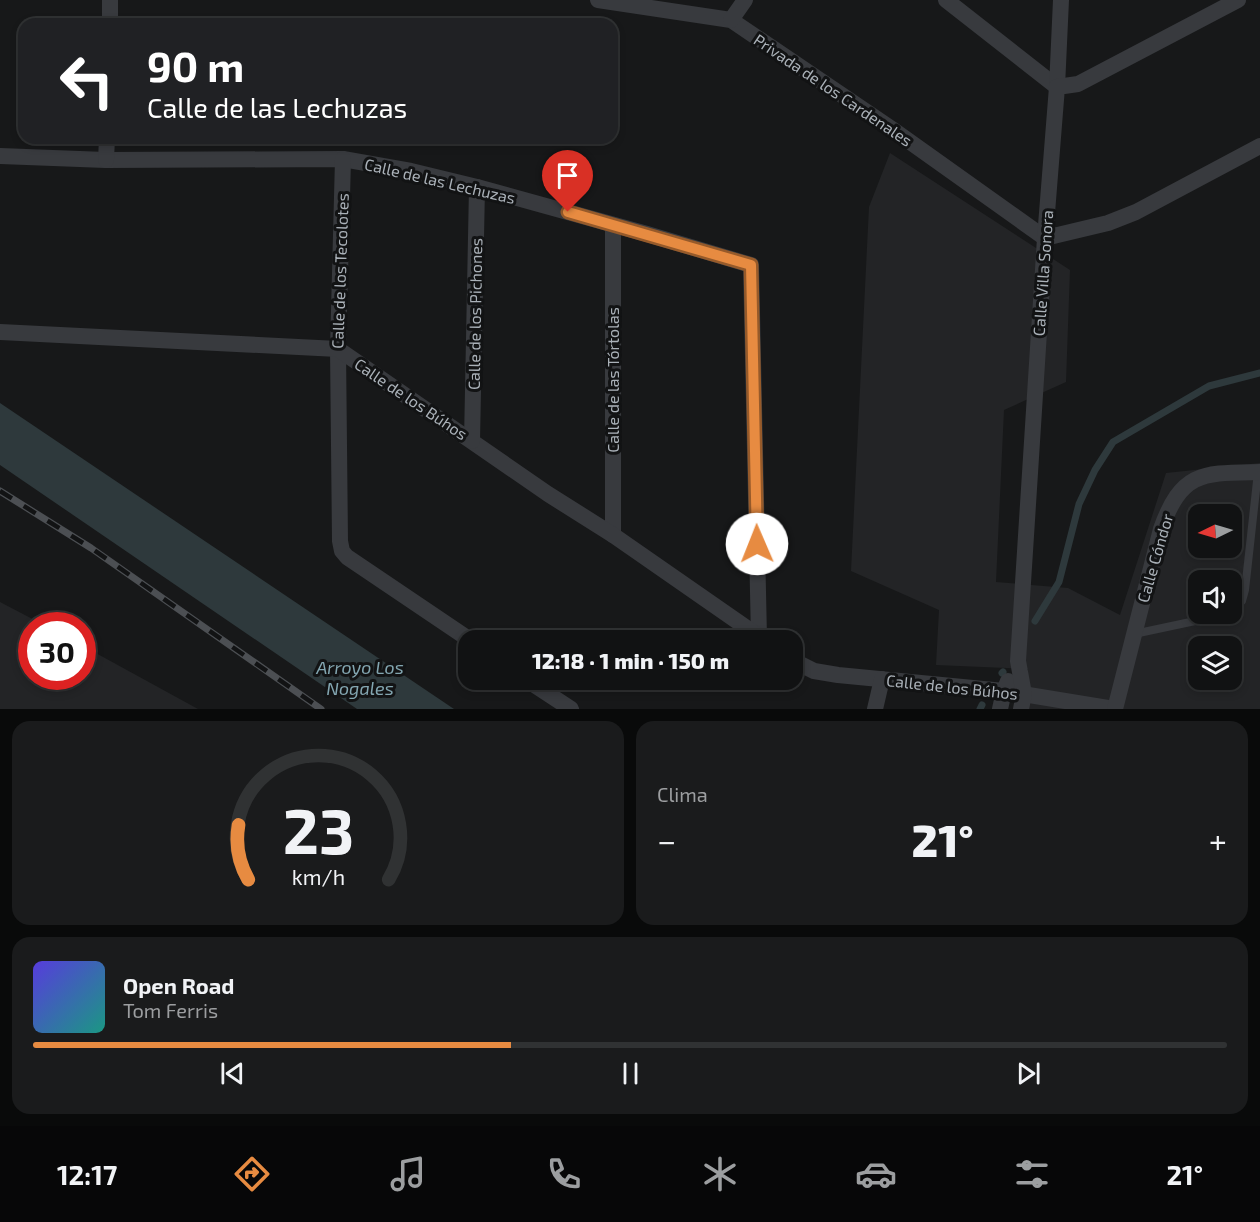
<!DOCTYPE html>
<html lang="es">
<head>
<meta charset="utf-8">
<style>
  body { margin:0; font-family:"Exo 2",sans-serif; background:#1a1b1c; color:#f1f3f6; height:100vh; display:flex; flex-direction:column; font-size:22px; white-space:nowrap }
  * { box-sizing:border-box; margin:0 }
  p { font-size:20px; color:#9c9ea0 }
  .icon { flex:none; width:33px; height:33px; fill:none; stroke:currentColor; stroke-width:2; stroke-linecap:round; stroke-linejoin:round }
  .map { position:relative; height:709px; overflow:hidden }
  .sheet { display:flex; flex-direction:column; gap:12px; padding:12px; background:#090a0a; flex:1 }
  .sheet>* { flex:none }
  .banner { position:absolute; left:18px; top:18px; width:600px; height:126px; border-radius:18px; box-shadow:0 3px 9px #0003,0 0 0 2px #303233; background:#202124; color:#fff; overflow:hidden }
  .needle { width:39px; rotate:265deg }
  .tools { position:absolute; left:1188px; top:504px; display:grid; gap:12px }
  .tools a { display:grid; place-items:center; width:54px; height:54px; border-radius:12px; background:#111213; box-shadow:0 3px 9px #0003,0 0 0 2px #303233; font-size:30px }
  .speed { position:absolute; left:18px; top:612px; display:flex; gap:12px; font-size:30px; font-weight:700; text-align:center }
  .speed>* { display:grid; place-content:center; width:78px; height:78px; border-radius:50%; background:#111213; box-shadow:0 3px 9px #0003,0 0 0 2px #303233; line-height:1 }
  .speed .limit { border:9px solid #d22; background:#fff; color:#111 }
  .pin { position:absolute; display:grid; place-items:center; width:51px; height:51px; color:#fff; margin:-62px -26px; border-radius:50% 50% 50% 0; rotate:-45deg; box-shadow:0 0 6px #0007 }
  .pin .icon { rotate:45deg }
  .me { position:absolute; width:66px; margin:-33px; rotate:359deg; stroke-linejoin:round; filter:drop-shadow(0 0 4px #0008) }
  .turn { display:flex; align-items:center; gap:21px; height:126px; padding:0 30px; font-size:27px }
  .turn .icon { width:78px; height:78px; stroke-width:2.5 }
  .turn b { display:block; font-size:42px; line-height:51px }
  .big { font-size:45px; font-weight:800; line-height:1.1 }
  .sheet .tile { flex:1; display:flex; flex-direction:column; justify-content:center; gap:9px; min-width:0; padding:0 21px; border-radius:18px; background:#1a1b1c }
  .sheet .dial { align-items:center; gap:0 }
  .dial svg { height:156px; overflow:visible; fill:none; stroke:#303233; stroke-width:7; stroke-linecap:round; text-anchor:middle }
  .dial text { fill:#f1f3f6; stroke:none }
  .song { display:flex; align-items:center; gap:18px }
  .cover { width:72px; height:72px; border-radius:9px; background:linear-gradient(135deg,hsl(250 70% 55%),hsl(170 70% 35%)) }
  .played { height:6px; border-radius:3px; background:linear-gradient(90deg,#e78b41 40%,#303233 40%) }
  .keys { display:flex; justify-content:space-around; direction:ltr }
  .heat { display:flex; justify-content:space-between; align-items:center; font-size:33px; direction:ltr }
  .sheet .tiles { flex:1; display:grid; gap:12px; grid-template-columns:1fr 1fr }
  .tile:last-child { grid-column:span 2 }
  .trip { position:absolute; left:458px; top:630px; width:345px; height:60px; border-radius:18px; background:#111213; box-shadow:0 3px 9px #0003,0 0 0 2px #303233; font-weight:800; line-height:60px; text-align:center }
  .dock { display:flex; height:96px; justify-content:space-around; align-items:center; background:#070708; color:#9c9ea0 }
  .dock .icon { width:42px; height:42px }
  .dock .current { color:#e78b41 }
  .dock b { font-size:27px; color:#f1f3f6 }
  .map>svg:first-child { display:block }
</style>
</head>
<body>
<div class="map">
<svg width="1260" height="709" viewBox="0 0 1260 709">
  <rect width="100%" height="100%" fill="#171819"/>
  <g fill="#232426" fill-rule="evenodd">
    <path d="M890 153 1070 270 1066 382 1004 410 996 582 1068 588 1120 615 1166 473 1260 463V709H1023L1028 669 936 665 939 610 851 571 869 207ZM1198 514H1232V548H1198ZM1198 580H1232V614H1198ZM1198 646H1232V680H1198Z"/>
    <path d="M0 602 44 625 32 626V676H82L83 646 198 709H0Z"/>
  </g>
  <path fill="#2e393c" d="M0 403 454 709H357L0 465Z"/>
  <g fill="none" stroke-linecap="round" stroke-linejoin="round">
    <g stroke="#2e393c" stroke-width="7">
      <path d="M1035 621 1059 582 1079 504 1095 470 1113 442 1209 386 1260 373"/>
      <path d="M1002 673 1003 672"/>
      <path d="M980 709 982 705"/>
    </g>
    <g stroke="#383a3e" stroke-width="8">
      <path d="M1232 611 1242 601 1245 590 1258 472"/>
      <path d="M1134 634 1228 614"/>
    </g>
    <g stroke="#383a3e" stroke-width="16">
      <path d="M598 0 731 20 892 129 1045 238 1108 223 1136 212 1260 146"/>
      <path d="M946 0 1057 87"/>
      <path d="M731 20 745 0"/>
      <path d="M110 24V0"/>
      <path d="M1057 87 1061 0"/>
      <path d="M0 156 106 160 343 159 411 171 477 187 647 234 751 265 759 638"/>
      <path d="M343 159 338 349 340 541 342 551 347 557 470 640"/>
      <path d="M106 160 107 138"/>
      <path d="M613 225V535"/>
      <path d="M0 332 338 349 548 494 613 535 764 640"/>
      <path d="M472 441 477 187"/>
      <path d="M792 660 814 671 838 675 1004 691 1114 709"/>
      <path d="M527 680 571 709"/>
      <path d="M875 709 882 679"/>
      <path d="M1000 709 1004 691 1008 681"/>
      <path d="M1021 709 1024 694 1018 661 1045 238 1057 87 1078 84 1238 0"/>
      <path d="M1115 709 1161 529C1182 470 1204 473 1260 472"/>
    </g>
    <defs>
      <path id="rail" d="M0 491 91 548 321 709"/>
    </defs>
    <use href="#rail" stroke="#4c4f53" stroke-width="7"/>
    <use href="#rail" stroke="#121314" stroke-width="4.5" stroke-dasharray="14" stroke-linecap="butt"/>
  </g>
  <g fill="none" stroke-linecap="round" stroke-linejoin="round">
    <defs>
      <path id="route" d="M568 212 751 265 757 544"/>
    </defs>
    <use href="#route" stroke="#965a2a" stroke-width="15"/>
    <use href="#route" stroke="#e78b41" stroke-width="10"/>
  </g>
  <g text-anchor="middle" stroke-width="6" stroke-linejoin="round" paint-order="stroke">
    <g font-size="16" fill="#aab1b8" stroke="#121314">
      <text transform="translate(833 90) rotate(34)" y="6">Privada de los Cardenales</text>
      <text transform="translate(440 181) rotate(13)" y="6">Calle de las Lechuzas</text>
      <text transform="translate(340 271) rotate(-88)" y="6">Calle de los Tecolotes</text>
      <text transform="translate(1043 273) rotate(-86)" y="6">Calle Villa Sonora</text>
      <text transform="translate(475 314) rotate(-89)" y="6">Calle de los Pichones</text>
      <text transform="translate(613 380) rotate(-90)" y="6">Calle de las Tórtolas</text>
      <text transform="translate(411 399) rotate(34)" y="6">Calle de los Búhos</text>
      <text transform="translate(1155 558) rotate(-74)" y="6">Calle Cóndor</text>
      <text transform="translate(952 687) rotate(6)" y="6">Calle de los Búhos</text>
    </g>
    <g font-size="18" font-style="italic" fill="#83a6b1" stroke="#121314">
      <text x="360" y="674">Arroyo Los<tspan x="360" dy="21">Nogales</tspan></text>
    </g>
  </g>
</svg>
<div class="tools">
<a><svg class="needle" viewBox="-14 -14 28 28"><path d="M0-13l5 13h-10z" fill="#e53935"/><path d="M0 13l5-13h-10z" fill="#9c9ea0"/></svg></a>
<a><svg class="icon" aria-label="sound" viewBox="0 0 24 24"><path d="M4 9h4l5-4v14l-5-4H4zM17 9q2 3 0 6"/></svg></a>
<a><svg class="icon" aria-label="layers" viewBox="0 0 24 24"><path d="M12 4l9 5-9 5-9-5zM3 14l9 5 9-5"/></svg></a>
</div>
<div class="speed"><div class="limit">30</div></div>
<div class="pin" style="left:568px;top:212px;background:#d93025"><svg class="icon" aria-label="arrive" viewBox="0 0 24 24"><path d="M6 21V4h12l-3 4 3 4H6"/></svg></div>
<svg class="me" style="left:757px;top:544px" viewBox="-20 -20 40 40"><circle r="19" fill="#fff"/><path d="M0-13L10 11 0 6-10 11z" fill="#e78b41"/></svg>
<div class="trip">12:18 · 1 min · 150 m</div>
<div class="banner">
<div class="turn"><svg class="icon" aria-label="left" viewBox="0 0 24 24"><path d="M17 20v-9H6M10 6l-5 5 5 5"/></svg><div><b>90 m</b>Calle de las Lechuzas</div></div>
</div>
</div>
<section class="sheet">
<div class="tiles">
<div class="tile dial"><svg viewBox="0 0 100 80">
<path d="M14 69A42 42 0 1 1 86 69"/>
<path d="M14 69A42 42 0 0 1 9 41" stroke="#e78b41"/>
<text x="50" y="56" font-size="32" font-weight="700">23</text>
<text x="50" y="72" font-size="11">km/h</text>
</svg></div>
<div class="tile"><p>Clima</p>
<div class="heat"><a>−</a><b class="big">21°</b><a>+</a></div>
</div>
<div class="tile">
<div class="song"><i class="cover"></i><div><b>Open Road</b><p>Tom Ferris</p></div></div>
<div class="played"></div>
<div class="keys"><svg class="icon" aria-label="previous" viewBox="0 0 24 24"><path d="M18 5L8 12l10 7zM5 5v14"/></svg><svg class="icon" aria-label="pause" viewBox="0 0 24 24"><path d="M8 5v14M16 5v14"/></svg><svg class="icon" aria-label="next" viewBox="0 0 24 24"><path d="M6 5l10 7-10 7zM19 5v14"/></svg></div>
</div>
</div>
</section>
<nav class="dock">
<b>12:17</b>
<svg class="icon current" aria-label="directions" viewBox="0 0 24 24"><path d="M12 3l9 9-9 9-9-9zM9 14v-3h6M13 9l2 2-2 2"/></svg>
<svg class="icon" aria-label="music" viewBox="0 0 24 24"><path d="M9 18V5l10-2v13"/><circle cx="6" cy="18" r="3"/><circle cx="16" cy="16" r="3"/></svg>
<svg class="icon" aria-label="phone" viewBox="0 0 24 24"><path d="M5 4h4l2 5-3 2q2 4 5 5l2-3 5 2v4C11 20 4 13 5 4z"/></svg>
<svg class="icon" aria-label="climate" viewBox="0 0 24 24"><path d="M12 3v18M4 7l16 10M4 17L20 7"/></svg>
<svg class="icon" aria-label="car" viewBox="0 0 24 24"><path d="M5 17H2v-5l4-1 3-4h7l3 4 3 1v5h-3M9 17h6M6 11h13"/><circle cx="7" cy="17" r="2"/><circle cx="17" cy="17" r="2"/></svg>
<svg class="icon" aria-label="filters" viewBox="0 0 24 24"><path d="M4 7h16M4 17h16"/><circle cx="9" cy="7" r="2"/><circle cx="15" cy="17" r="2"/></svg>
<b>21°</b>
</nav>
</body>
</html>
